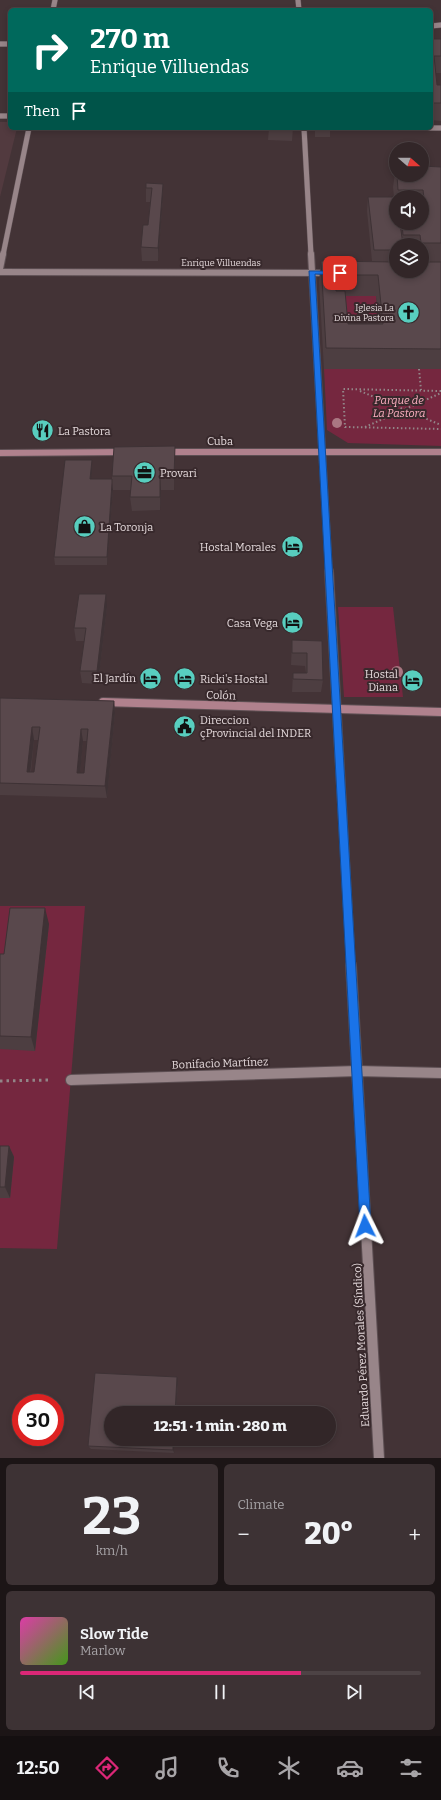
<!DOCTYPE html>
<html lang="en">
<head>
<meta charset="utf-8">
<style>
  body { margin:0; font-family:Bitter,serif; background:#3d3234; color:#f1f3f6; height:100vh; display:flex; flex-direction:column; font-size:15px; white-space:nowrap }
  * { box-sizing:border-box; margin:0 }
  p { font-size:13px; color:#a8a5a8 }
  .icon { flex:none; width:22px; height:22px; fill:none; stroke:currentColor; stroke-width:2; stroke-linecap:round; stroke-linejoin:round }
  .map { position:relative; height:1458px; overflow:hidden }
  .drawer { display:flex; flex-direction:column; gap:6px; padding:6px; background:#1c1516; flex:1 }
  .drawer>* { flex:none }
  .banner { position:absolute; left:8px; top:8px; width:425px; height:122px; border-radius:6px; box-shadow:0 2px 6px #0003,0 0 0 1px #4d4345; background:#00695c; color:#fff; overflow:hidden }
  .needle { width:26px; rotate:110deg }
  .buttons { position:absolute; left:389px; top:142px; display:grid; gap:8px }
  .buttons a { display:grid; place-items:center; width:40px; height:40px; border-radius:50%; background:#322628; box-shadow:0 2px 6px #0003,0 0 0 1px #4d4345; font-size:20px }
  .speed { position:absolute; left:12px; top:1394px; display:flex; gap:8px; font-size:20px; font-weight:700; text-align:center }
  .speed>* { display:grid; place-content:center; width:52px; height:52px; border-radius:50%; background:#322628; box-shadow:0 2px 6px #0003,0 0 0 1px #4d4345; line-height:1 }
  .speed .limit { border:6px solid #d22; background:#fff; color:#111 }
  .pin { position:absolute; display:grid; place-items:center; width:34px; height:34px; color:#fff; margin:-17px; border-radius:8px; box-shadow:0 2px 6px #0006 }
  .me { position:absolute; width:44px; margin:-22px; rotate:357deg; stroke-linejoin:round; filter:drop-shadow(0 0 3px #0008) }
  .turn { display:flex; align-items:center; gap:14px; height:84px; padding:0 16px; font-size:18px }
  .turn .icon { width:52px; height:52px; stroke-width:2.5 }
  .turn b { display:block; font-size:28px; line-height:34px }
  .then { display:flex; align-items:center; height:38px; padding:0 16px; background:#0003; gap:8px; font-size:15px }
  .big { font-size:30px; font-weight:800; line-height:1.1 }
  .drawer .widget { flex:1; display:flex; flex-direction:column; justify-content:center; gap:6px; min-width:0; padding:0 14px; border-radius:6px; background:#3d3234 }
  .drawer .dial { align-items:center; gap:0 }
  .dial b { font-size:52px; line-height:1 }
  .song { display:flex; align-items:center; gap:12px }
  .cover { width:48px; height:48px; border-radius:6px; background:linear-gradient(135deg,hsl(320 70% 55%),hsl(100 70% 35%)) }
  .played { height:4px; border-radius:2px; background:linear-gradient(90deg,#db2777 70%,#4d4345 70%) }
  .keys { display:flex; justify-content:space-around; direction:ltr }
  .heat { display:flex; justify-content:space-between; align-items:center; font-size:22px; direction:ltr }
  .drawer .tiles { flex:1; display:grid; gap:6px; grid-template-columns:1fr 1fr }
  .widget:last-child { grid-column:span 2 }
  .trip { position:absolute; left:104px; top:1406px; width:232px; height:40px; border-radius:20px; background:#322628; box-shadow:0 2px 6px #0003,0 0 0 1px #4d4345; font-weight:800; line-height:40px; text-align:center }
  .dock { display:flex; height:64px; justify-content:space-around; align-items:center; background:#140f10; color:#a8a5a8 }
  .dock .icon { width:28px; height:28px }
  .dock .active { color:#db2777 }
  .dock b { font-size:18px; color:#f1f3f6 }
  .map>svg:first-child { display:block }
</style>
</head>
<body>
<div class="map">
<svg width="441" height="1458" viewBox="0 0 441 1458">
  <rect width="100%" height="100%" fill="#433336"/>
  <path fill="#523a3f" d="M0 122H10V128H17L0 197Z"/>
  <g fill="#75273f">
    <path d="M334 296H376L378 316H343Z"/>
    <path d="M324 369H441V446L348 443 327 430Z"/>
    <path d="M338 607H393L403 697H344Z"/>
    <path d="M0 906H85L57 1249 0 1248Z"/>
  </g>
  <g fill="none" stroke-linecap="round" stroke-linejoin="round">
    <defs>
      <g id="street-far3">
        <path d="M298 0 299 10"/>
        <path d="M53 10 55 0"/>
        <path d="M431 26 441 25"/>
        <path d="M0 44H10"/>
        <path d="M0 116H10"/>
        <path d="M304 128 311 255"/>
        <path d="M429 128H441"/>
        <path d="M3 255 29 128"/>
      </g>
      <g id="street-far2">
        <path d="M311 254 329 572"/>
        <path d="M0 269 3 254"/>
        <path d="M0 272 329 273"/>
      </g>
      <path id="street-far1" d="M329 571 351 966"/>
      <g id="street">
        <path d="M351 965 379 1458"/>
        <path d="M71 1080 357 1071 441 1073"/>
      </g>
      <g id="secondary-far1">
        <path d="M164 452H441"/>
        <path d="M0 453 124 452"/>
      </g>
      <path id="secondary" d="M103 702 441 712"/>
    </defs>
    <use href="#street-far3" stroke="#5d4f53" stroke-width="6"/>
    <use href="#street-far2" stroke="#5d4f53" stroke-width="8"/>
    <use href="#street-far1" stroke="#5d4f53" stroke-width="10"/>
    <use href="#street" stroke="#5d4f53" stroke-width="12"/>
    <use href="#secondary-far1" stroke="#5d4f53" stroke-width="8"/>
    <use href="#secondary" stroke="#5d4f53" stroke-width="10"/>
    <g stroke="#938588" stroke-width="2" stroke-dasharray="1.5 2.5" stroke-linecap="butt">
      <path d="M419 369 421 390"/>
      <path d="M360 391 441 425"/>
      <path d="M441 391 343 389 345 427 441 429"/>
      <path d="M365 427 441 393"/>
    </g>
    <path stroke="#938588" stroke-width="3" stroke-dasharray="2.5 4" stroke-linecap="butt" d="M0 1081 51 1080"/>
    <use href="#street-far3" stroke="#988589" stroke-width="5"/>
    <use href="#street-far2" stroke="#988589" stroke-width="6"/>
    <use href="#street-far1" stroke="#988589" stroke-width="8"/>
    <use href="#street" stroke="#988589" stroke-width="10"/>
    <use href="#secondary-far1" stroke="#b0818d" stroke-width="6"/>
    <use href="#secondary" stroke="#b0818d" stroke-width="8"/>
  </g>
  <g fill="#aa7782">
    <circle cx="337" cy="423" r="5"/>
    <circle cx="397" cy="672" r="6"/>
  </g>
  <g fill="#4d3e41" fill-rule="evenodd">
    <path d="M431 39H441V73H436L437 85H441V121L431 120Z"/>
    <path d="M269 128H293L292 141 268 140Z"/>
    <rect x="315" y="128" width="15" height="9"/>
    <path d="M396 166V175H422L441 167V369H324L319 282 321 261H372L367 211 368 197H394L393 187ZM396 197H422V223H396ZM396 245H422V271H396ZM345 296H376L379 324H348Z"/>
    <path d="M163 184V197L158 261H142L141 247 148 225 150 202H146V188Z"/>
    <path d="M175 460 174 490H161L160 510 132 511 130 497 131 490H113L107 565H55L54 557 92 468 91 479H112V476Z"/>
    <path d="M107 607 98 684 82 683 80 671 84 641H76L74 628Z"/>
    <path d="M292 640 322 641 323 680 321 692H292L293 673H306L305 666 291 665Z"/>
    <path d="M0 698 114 701 115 713 107 798 0 795ZM34 740H38L34 772H31ZM83 741H87L84 773H80Z"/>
    <path d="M49 924 35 1051 0 1049V954H4Z"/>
    <path d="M0 1146H9L14 1157 10 1198H0Z"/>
    <path d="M178 1381 174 1453 91 1449 88 1446Z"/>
  </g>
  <g fill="#3e3235">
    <path d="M163 184V197L158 261V248Z"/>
    <path d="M175 446V460L174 490V477Z"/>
    <path d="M92 460V468L91 487 90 479Z"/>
    <path d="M160 477 161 490 160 510Z"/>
    <path d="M112 483 113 490 107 565V557Z"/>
    <path d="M106 594 107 607 98 684 97 671Z"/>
    <path d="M114 701 115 713 107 798 105 786Z"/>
    <path d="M32 727 34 740 29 783 27 772Z"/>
    <path d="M81 729 83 741 79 785 77 773Z"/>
    <path d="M45 908 49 924 35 1051 31 1037Z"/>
    <path d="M9 1146 14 1157 10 1198 5 1187Z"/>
    <path d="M177 1377 178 1381 176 1413H175Z"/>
    <path d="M173 1439H175L174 1453 173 1450Z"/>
  </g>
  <g fill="#59484c" stroke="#3e3235" fill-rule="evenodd">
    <path d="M431 39H441V56H434L437 85H441V103H431Z"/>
    <path d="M316 128H330L331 130H316Z"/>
    <path d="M422 166 441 167V243H421L420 235H403L402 223H422V215H426L423 190H398L397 175H422Z"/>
    <path d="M146 183 163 184 158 248 141 247 143 225H148L152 188H146Z"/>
    <path d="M368 197H396V223H400L403 245H396V250H374Z"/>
    <path d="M321 261 396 262V271H422V262H441V349L326 348ZM335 275H378L383 324H348L345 291H336Z"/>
    <path d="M175 446 174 477H160V497H130L132 476H112L114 447Z"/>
    <path d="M65 460H92L90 479H112V483L107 557H54Z"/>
    <path d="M79 594H106L97 671H80L86 628H74Z"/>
    <path d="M292 640 322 641 323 680 293 679V673H307V653H292Z"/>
    <path d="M0 698 114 701 105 786 0 783ZM32 727H40L34 772H27ZM81 729H88L84 773H77Z"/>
    <path d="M10 908H45L31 1037 0 1036V954H4Z"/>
    <path d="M0 1146H9L5 1187H0Z"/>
    <path d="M95 1373 177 1377 175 1413H111V1439H173V1450L88 1446Z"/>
  </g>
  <path fill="#1a73e8" stroke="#114b97" d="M309 271H340L344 273 340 275 315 274 371 1226 370 1230 365 1232 361 1230 360 1226Z"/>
  <defs>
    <symbol id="church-disc" viewBox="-11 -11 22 22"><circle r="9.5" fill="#58cebf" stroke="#38292c"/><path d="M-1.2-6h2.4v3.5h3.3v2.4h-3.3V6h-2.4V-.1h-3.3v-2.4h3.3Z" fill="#111"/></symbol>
    <symbol id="restaurant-disc" viewBox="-11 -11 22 22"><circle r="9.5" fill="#58cebf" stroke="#38292c"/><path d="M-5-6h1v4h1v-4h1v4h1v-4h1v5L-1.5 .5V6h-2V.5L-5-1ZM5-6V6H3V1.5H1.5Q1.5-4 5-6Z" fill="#111"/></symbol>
    <symbol id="office-disc" viewBox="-11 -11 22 22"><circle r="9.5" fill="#58cebf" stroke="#38292c"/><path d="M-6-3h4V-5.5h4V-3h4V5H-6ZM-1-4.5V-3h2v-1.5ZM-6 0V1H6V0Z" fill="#111"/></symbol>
    <symbol id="shop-disc" viewBox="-11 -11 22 22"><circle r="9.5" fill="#58cebf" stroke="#38292c"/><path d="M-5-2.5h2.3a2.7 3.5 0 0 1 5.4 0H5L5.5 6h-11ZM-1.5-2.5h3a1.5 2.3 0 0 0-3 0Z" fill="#111"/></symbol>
    <symbol id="hotel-disc" viewBox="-11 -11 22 22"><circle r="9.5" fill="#58cebf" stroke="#38292c"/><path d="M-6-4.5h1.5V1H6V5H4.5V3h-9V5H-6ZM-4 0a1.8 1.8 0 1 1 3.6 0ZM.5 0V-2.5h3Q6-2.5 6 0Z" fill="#111"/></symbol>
    <symbol id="civic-disc" viewBox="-11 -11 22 22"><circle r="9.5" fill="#58cebf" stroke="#38292c"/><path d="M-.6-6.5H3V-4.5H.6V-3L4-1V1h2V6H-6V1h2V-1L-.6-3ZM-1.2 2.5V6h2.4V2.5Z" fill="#111"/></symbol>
  </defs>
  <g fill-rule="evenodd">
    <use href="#church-disc" x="396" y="300" width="25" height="25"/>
    <use href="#restaurant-disc" x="30" y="418" width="25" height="25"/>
    <use href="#office-disc" x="132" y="460" width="25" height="25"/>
    <use href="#shop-disc" x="72" y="514" width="25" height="25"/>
    <use href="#hotel-disc" x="280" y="534" width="25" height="25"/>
    <use href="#hotel-disc" x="280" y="610" width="25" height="25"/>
    <use href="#hotel-disc" x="138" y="666" width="25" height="25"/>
    <use href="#hotel-disc" x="172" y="666" width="25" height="25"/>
    <use href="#hotel-disc" x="400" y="668" width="25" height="25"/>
    <use href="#civic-disc" x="172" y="714" width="25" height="25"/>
  </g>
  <g text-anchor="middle" stroke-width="4" stroke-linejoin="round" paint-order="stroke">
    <g font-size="9" fill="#e4d9db" stroke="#38292c">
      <text x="221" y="266">Enrique Villuendas</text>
    </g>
    <g font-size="9" fill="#e4d9db" stroke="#38292c" text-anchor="end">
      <text x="394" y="311">Iglesia La<tspan x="394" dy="10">Divina Pastora</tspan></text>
    </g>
    <g font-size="11" font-style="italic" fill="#feafc1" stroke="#38292c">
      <text x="399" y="404">Parque de<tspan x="399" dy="13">La Pastora</tspan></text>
    </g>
    <g font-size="11" fill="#e4d9db" stroke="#38292c" text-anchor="start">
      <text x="58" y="435">La Pastora</text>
      <text x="160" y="477">Provari</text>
      <text x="100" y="531">La Toronja</text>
      <text x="276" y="551" text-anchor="end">Hostal Morales</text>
      <text x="278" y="627" text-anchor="end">Casa Vega</text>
      <text x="398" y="678" text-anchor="end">Hostal<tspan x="398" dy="13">Diana</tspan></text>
      <text x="136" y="682" text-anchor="end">El Jardín</text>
      <text x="200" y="683">Ricki's Hostal</text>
      <text x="200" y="724">Direccion<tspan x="200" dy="13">çProvincial del INDER</tspan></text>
    </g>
    <g font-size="11" fill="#e4d9db" stroke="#38292c">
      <text x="220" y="445">Cuba</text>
      <text transform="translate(221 695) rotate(2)" y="4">Colón</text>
      <text transform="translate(220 1063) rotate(-2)" y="4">Bonifacio Martínez</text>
      <text transform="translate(361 1345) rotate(-93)" y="4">Eduardo Pérez Morales (Síndico)</text>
    </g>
  </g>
</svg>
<div class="buttons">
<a><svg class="needle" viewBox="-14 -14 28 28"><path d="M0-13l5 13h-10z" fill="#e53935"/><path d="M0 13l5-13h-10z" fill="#a8a5a8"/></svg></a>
<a><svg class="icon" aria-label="sound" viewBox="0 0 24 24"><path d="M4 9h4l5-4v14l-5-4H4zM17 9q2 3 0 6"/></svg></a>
<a><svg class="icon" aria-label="layers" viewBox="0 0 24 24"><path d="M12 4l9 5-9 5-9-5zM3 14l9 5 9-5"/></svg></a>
</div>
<div class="speed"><div class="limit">30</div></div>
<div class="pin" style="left:340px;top:273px;background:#d93025"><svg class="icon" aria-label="arrive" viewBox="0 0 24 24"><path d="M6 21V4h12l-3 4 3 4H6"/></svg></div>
<svg class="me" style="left:365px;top:1226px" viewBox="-20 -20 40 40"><path d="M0-17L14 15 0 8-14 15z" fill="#1a73e8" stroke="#fff" stroke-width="4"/></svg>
<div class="trip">12:51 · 1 min · 280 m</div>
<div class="banner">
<div class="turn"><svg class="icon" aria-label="right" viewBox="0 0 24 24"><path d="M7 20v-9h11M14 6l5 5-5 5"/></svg><div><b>270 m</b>Enrique Villuendas</div></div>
<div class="then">Then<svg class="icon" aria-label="arrive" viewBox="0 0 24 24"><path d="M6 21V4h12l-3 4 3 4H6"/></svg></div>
</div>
</div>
<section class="drawer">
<div class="tiles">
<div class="widget dial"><b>23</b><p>km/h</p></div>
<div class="widget"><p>Climate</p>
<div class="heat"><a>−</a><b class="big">20°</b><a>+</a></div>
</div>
<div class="widget">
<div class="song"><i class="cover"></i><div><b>Slow Tide</b><p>Marlow</p></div></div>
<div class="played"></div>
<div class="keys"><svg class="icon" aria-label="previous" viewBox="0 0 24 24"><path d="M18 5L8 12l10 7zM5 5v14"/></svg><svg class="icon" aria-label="pause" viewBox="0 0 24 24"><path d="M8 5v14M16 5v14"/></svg><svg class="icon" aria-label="next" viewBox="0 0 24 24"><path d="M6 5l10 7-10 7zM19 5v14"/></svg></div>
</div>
</div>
</section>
<nav class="dock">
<b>12:50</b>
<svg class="icon active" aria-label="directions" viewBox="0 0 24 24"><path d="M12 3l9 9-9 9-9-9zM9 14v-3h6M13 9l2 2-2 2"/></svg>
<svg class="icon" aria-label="music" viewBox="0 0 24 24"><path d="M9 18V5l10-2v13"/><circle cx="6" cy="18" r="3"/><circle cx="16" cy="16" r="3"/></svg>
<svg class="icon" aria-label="phone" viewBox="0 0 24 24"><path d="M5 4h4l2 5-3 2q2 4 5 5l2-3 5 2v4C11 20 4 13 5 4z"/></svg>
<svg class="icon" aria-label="climate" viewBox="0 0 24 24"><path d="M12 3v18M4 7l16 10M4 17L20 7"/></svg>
<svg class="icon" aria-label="car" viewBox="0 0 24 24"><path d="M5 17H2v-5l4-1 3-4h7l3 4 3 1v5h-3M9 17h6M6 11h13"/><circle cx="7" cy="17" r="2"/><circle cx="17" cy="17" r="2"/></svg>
<svg class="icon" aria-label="filters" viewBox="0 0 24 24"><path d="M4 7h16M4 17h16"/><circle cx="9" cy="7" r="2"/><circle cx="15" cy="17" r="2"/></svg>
</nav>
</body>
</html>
